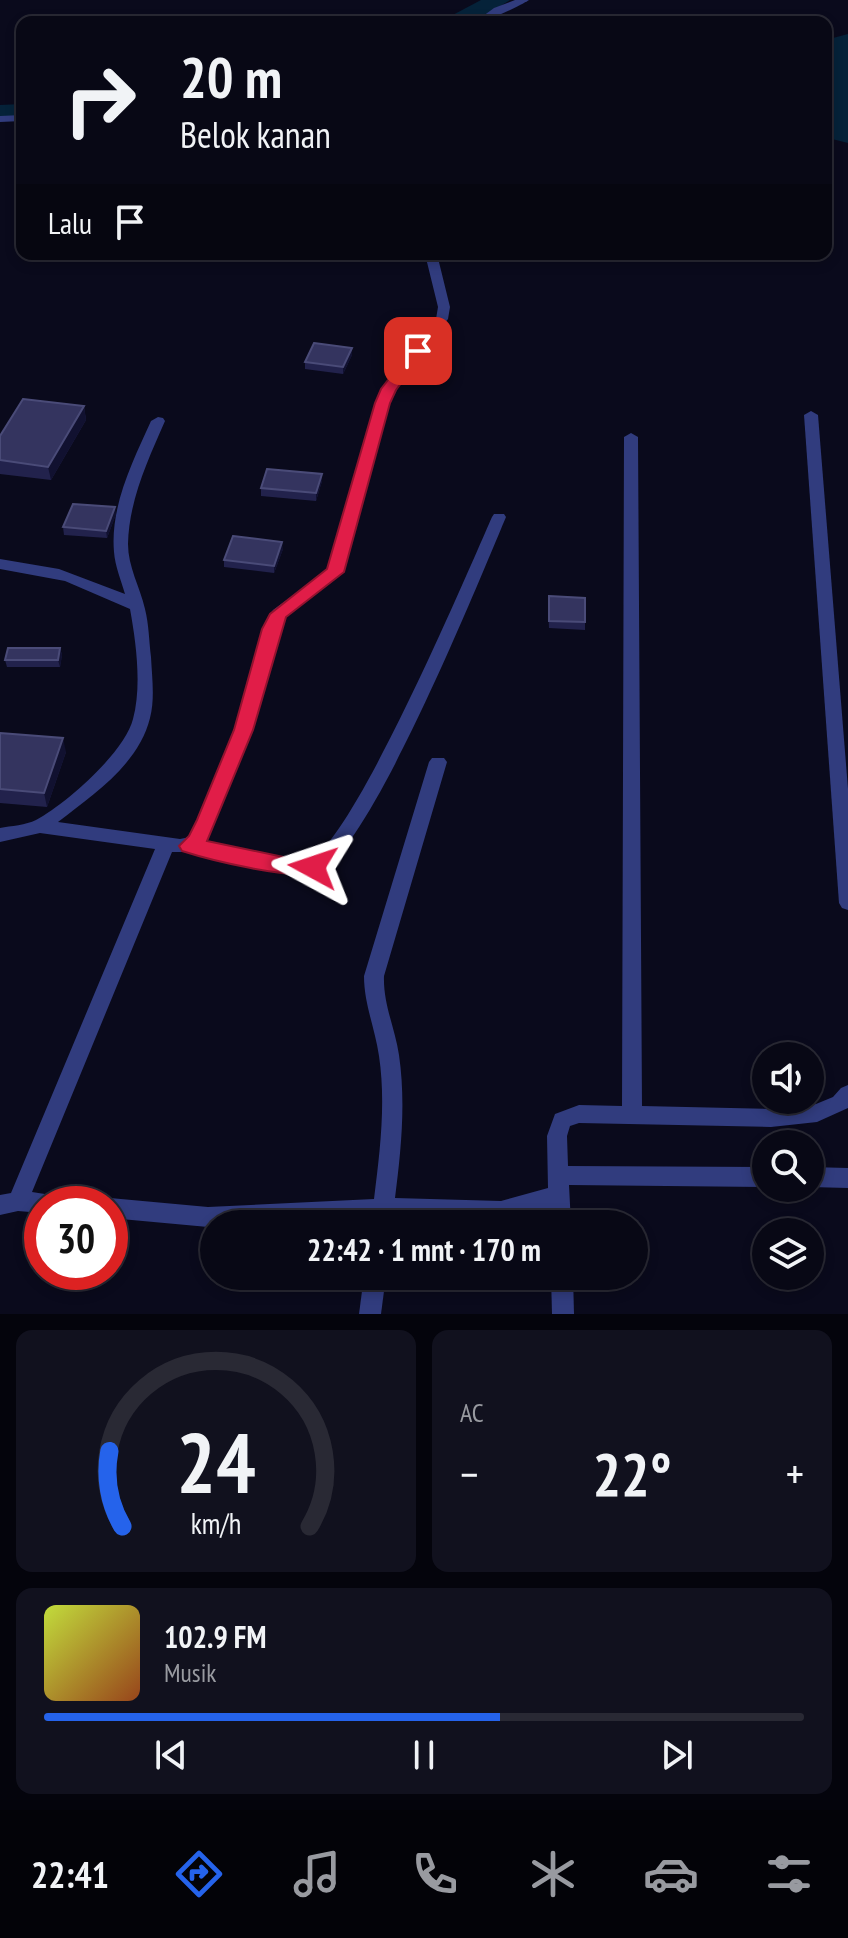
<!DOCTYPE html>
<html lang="id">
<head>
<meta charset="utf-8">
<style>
  body { margin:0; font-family:"PT Sans Narrow",sans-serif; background:#11111e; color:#f1f3f6; height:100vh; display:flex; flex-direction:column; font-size:30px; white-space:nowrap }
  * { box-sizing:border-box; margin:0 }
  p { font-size:26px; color:#989aa0 }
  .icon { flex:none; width:44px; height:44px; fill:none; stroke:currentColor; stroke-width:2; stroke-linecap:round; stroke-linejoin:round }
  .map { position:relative; height:1314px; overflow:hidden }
  .details { display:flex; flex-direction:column; gap:16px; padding:16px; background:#04040c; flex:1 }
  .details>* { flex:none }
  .banner { position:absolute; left:16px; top:16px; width:816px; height:244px; border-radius:16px; box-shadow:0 4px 12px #0003,0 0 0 2px #292934; background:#080815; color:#f1f3f6; overflow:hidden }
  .fabs { position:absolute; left:752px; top:1042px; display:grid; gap:16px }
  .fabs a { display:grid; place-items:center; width:72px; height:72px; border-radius:50%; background:#080815; box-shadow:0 4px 12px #0003,0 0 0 2px #292934; font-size:40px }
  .speed { position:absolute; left:24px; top:1186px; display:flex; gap:16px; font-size:40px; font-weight:700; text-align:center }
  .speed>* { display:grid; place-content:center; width:104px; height:104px; border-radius:50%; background:#080815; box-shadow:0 4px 12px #0003,0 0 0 2px #292934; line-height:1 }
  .speed .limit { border:12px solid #d22; background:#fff; color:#111 }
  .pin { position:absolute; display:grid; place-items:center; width:68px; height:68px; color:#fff; margin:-34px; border-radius:16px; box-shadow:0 4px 12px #0006 }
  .me { position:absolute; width:88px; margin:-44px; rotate:275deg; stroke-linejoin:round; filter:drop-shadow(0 0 6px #0008) }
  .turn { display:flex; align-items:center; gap:28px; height:168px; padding:0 32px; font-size:36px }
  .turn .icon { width:104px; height:104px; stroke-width:2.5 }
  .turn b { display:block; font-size:56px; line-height:68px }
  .then { display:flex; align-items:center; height:76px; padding:0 32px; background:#0003; gap:16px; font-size:30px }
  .big { font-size:60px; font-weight:800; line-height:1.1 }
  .details .card { flex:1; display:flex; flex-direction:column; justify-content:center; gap:12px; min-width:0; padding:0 28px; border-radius:16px; background:#11111e }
  .details .dial { align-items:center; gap:0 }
  .dial svg { height:208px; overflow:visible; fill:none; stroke:#292934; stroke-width:7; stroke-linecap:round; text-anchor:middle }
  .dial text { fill:#f1f3f6; stroke:none }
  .song { display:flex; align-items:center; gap:24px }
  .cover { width:96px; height:96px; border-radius:12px; background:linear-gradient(135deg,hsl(70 70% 55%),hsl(20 70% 35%)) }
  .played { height:8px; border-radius:4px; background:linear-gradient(90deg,#2563eb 60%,#292934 60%) }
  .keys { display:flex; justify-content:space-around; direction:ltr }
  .heat { display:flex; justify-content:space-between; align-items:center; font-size:44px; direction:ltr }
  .details .tiles { flex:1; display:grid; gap:16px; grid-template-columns:1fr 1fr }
  .card:last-child { grid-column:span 2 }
  .trip { position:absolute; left:200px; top:1210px; width:448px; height:80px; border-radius:40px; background:#080815; box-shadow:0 4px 12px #0003,0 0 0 2px #292934; font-weight:800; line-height:80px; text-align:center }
  .tabs { display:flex; height:128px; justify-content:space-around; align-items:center; background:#030308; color:#989aa0 }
  .tabs .icon { width:56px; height:56px }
  .tabs .current { color:#2563eb }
  .tabs b { font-size:36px; color:#f1f3f6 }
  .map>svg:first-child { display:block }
</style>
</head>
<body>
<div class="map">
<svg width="848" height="1314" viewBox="0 0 848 1314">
  <rect width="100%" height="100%" fill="#0a0a1c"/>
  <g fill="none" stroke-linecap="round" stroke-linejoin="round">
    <g fill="#052239" fill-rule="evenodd">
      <path d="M481 0H510L475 22H445L449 17Z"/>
      <path d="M22 104V120L0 121V105Z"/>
    </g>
    <path fill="#052239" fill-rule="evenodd" d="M848 34V143L832 139 826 133V44L833 38Z"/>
    <g fill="#313c7e" fill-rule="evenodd">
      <path d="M515 0H529C518 7 486 22 475 22L494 8Z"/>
      <path d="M22 115V121L0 122V116Z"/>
      <path d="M425 254H437L450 307 448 319 406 373 390 403 343 572 285 617 279 629 251 730 206 843C228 848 287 865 308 860 351 848 469 569 492 517L494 514H504L506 517C479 581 372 846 320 871 311 876 299 874 290 874L185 852H172L32 1192 64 1197 67 1204H42V1213L18 1211 0 1215V1195L11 1193 155 849 40 833 0 842V828C11 826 26 825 36 820 66 804 125 752 133 719 142 686 136 642 130 609L65 581 0 569V559L59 569 125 594C121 580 115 566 114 552 110 506 133 461 151 421L158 417 163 418 165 421C148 460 129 500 128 544 128 567 140 587 145 609 149 625 149 641 151 657 152 677 155 699 150 718 139 764 93 795 58 822L180 839 190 837 235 730 263 629 273 610 328 570 376 403 395 369 436 319 438 307Z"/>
      <path d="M811 411 818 415 848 789V910L842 908 839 903 804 415Z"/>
      <path d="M631 433 638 437 642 1106 771 1109 816 1104 833 1097 841 1088 848 1085V1108L817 1122 771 1127 579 1123 570 1126 567 1136 568 1166 766 1167V1187L569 1185 571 1224H549V1208L501 1221 392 1218V1224H370L371 1218 214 1224V1227H208L110 1218V1204H101L110 1198 208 1207 374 1199C380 1151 386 1103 379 1056 375 1028 364 1004 364 976L429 762 432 758H444L447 762 384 976C383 1004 395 1028 399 1055 406 1103 401 1151 395 1198L501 1201 548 1188 547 1136 555 1114 579 1105 622 1106 624 437Z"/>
      <path d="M810 1167 848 1168V1188L810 1187Z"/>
      <path d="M364 1276H386L381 1314H359Z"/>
      <path d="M551 1276H573L574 1314H552Z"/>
    </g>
  </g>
  <g fill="#22224c">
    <path d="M352 348V355L343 374 305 369V362Z"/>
    <path d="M84 406 86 420 51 480 0 474V436Z"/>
    <path d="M322 481 316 501 261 496V488Z"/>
    <path d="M116 514 107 538 64 535 63 527Z"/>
    <path d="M283 549 274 573 224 567V560Z"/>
    <path d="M548 604 585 622V630L549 628Z"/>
    <path d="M60 648 62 655 60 667H7L5 660Z"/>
    <path d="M0 733 66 752 47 807 0 803Z"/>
  </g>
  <g fill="#111130">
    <path d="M352 348V355L343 374V367Z"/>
    <path d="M84 406 86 420 51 480 48 467Z"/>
    <path d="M322 474V481L316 501V493Z"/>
    <path d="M115 507 116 514 107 538 106 531Z"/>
    <path d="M282 542 283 549 274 573V566Z"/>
    <path d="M60 648 62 655 60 667 58 660Z"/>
    <path d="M63 738 66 752 47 807 44 793Z"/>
  </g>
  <g fill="#34345f" stroke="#4a4b78" stroke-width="2">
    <path d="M314 343 352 348 343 367 305 362Z"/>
    <path d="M23 399 84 406 48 467 0 460V436Z"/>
    <path d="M267 469 322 474 316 493 261 488Z"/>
    <path d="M73 504 115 507 106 531 63 527Z"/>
    <path d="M233 536 282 542 274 566 224 560Z"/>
    <path d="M549 596 585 598V622L549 621Z"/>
    <path d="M8 648H60L58 660H5Z"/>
    <path d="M0 733 63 738 44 793 0 789Z"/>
  </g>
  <path fill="#e11d48" stroke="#92132f" stroke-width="2" d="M418 347 425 351 396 390 390 403 344 572 286 617 253 730 207 841 293 859 320 861 323 867 320 872C294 881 210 860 182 851L179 846 189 836 197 820 234 730 262 629 270 614 327 569 375 403 381 389 413 348Z"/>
</svg>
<div class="fabs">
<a><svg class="icon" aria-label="sound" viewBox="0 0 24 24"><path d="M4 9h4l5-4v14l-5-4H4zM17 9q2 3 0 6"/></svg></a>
<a><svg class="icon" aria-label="search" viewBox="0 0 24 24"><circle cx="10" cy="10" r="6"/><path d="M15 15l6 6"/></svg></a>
<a><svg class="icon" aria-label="layers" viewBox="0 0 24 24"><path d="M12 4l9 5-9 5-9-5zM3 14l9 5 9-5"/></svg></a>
</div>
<div class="speed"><div class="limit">30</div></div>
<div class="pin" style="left:418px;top:351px;background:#d93025"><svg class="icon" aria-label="arrive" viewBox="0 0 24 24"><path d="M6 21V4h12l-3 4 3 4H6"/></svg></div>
<svg class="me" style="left:313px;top:867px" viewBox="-20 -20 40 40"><path d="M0-17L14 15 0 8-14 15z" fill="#e11d48" stroke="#fff" stroke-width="4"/></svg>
<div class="trip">22:42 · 1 mnt · 170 m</div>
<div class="banner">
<div class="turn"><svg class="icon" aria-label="right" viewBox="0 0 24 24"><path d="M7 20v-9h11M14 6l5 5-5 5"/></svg><div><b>20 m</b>Belok kanan</div></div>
<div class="then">Lalu<svg class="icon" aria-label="arrive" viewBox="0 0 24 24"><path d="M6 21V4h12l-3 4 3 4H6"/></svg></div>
</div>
</div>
<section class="details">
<div class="tiles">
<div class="card dial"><svg viewBox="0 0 100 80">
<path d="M14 69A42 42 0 1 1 86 69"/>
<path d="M14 69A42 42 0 0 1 9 40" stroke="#2563eb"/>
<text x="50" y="56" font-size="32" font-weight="700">24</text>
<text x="50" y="72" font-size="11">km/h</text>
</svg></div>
<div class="card"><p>AC</p>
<div class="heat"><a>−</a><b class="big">22°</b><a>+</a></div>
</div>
<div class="card">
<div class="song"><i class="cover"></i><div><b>102.9 FM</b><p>Musik</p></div></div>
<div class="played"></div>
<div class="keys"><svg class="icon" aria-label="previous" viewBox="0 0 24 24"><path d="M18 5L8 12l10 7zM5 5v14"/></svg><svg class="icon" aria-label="pause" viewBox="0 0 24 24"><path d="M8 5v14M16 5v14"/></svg><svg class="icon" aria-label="next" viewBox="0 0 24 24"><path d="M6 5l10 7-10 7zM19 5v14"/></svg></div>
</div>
</div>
</section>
<nav class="tabs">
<b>22:41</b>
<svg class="icon current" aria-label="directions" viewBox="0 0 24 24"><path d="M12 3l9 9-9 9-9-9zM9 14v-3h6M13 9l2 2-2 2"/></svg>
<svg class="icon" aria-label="music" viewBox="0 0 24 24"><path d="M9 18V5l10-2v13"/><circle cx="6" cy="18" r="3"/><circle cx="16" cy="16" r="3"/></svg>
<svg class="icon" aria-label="phone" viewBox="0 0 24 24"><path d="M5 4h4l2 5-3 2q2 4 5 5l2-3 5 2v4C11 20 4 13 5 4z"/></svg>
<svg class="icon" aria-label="climate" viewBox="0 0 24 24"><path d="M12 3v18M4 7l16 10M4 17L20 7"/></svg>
<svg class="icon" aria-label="car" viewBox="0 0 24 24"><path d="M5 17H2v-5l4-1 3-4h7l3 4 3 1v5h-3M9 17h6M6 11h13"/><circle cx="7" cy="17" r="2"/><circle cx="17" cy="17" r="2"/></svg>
<svg class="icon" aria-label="filters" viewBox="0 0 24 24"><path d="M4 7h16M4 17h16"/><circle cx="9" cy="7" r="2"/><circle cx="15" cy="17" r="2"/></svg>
</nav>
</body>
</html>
